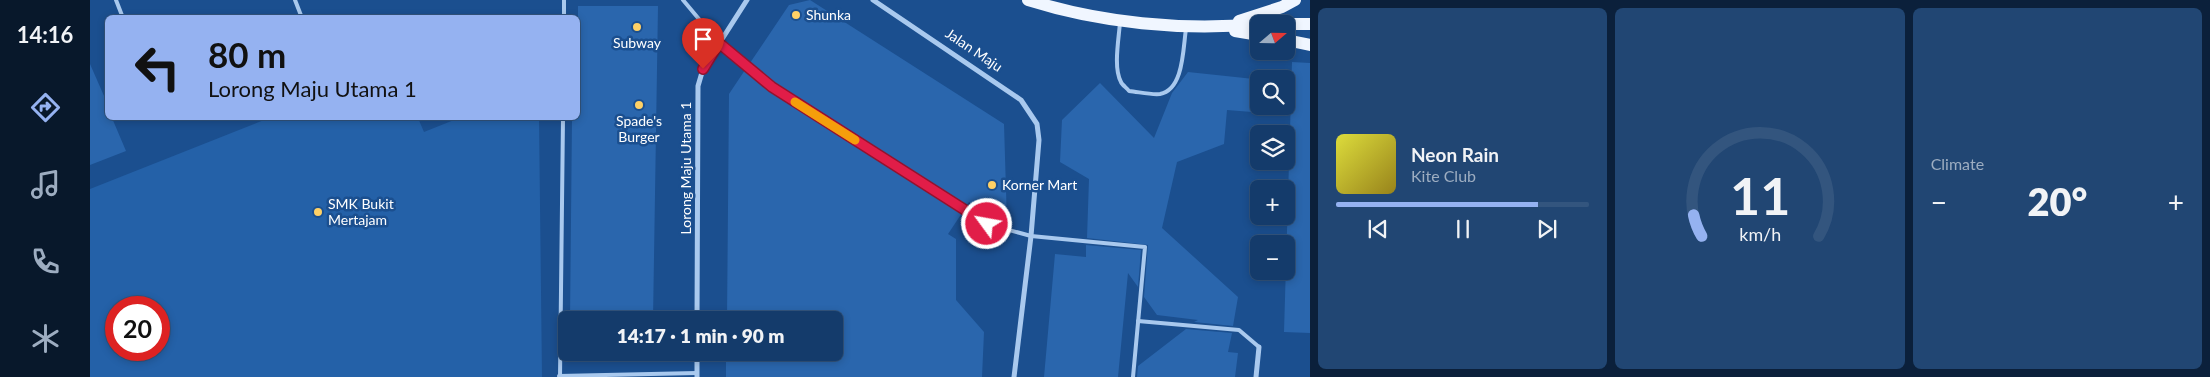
<!DOCTYPE html>
<html lang="en">
<head>
<meta charset="utf-8">
<style>
  body { margin:0; font-family:Lato,sans-serif; background:#214673; color:#f1f3f6; height:100vh; display:flex; flex-direction:column; font-size:19px; white-space:nowrap }
  * { box-sizing:border-box; margin:0 }
  p { font-size:16px; color:#9dadc1 }
  .icon { flex:none; width:28px; height:28px; fill:none; stroke:currentColor; stroke-width:2; stroke-linecap:round; stroke-linejoin:round }
  .map { position:relative; flex:1; overflow:hidden }
  .sheet { display:flex; flex-direction:column; gap:8px; padding:8px; background:#0b203b; width:900px }
  .sheet>* { flex:none }
  .top-card { position:absolute; left:15px; top:15px; width:475px; height:105px; border-radius:8px; box-shadow:0 2px 8px #0003,0 0 0 1px #33557e; background:#95b2f1; color:#111; overflow:hidden }
  .needle { width:32px; rotate:70deg }
  .fabs { position:absolute; left:1160px; top:15px; display:grid; gap:10px }
  .fabs a { display:grid; place-items:center; width:45px; height:45px; border-radius:8px; background:#143b6b; box-shadow:0 2px 8px #0003,0 0 0 1px #33557e; font-size:25px }
  .speed { position:absolute; left:15px; top:296px; display:flex; gap:10px; font-size:25px; font-weight:700; text-align:center }
  .speed>* { display:grid; place-content:center; width:65px; height:65px; border-radius:50%; background:#143b6b; box-shadow:0 2px 8px #0003,0 0 0 1px #33557e; line-height:1 }
  .speed .limit { border:8px solid #d22; background:#fff; color:#111 }
  .pin { position:absolute; display:grid; place-items:center; width:42px; height:42px; color:#fff; margin:-51px -21px; border-radius:50% 50% 50% 0; rotate:-45deg; box-shadow:0 0 5px #0007 }
  .pin .icon { rotate:45deg }
  .me { position:absolute; width:55px; margin:-28px; rotate:302deg; stroke-linejoin:round; filter:drop-shadow(0 0 4px #0008) }
  .turn { display:flex; align-items:center; gap:18px; height:105px; padding:0 20px; font-size:22px }
  .turn .icon { width:65px; height:65px; stroke-width:2.5 }
  .turn b { display:block; font-size:35px; line-height:42px }
  .big { font-size:38px; font-weight:800; line-height:1.1 }
  .sheet .card { flex:1; display:flex; flex-direction:column; justify-content:center; gap:8px; min-width:0; padding:0 18px; border-radius:8px; background:#214673 }
  .sheet .dial { align-items:center; gap:0 }
  .dial svg { height:130px; overflow:visible; fill:none; stroke:#33557e; stroke-width:7; stroke-linecap:round; text-anchor:middle }
  .dial text { fill:#f1f3f6; stroke:none }
  .song { display:flex; align-items:center; gap:15px }
  .cover { width:60px; height:60px; border-radius:8px; background:linear-gradient(135deg,hsl(60 70% 55%),hsl(50 70% 35%)) }
  .played { height:5px; border-radius:2px; background:linear-gradient(90deg,#95b2f1 80%,#33557e 80%) }
  .keys { display:flex; justify-content:space-around; direction:ltr }
  .heat { display:flex; justify-content:space-between; align-items:center; font-size:28px; direction:ltr }
  .sheet .tiles { flex:1; display:grid; gap:8px; grid-template-columns:repeat(3,1fr) }
  .trip { position:absolute; left:468px; top:311px; width:285px; height:50px; border-radius:8px; background:#143b6b; box-shadow:0 2px 8px #0003,0 0 0 1px #33557e; font-weight:800; line-height:50px; text-align:center }
  main { display:flex; flex:1; min-height:0 }
  .tabs { display:flex; flex-direction:column; width:90px; justify-content:space-around; align-items:center; background:#08182b; color:#9dadc1 }
  .tabs .icon { width:35px; height:35px }
  .tabs .current { color:#95b2f1 }
  .tabs b { font-size:22px; color:#f1f3f6 }
  .map>svg:first-child { display:block }
</style>
</head>
<body>
<main>
<nav class="tabs">
<b>14:16</b>
<svg class="icon current" aria-label="directions" viewBox="0 0 24 24"><path d="M12 3l9 9-9 9-9-9zM9 14v-3h6M13 9l2 2-2 2"/></svg>
<svg class="icon" aria-label="music" viewBox="0 0 24 24"><path d="M9 18V5l10-2v13"/><circle cx="6" cy="18" r="3"/><circle cx="16" cy="16" r="3"/></svg>
<svg class="icon" aria-label="phone" viewBox="0 0 24 24"><path d="M5 4h4l2 5-3 2q2 4 5 5l2-3 5 2v4C11 20 4 13 5 4z"/></svg>
<svg class="icon" aria-label="climate" viewBox="0 0 24 24"><path d="M12 3v18M4 7l16 10M4 17L20 7"/></svg>
</nav>
<div class="map">
<svg width="1220" height="377" viewBox="0 0 1220 377">
  <rect width="100%" height="100%" fill="#1b4f8f"/>
  <path fill="#2461a8" fill-rule="evenodd" d="M179 118H328L334 132 369 118H449L452 377H0V189ZM26 308H69V350H26Z"/>
  <g fill="#2a66ad">
    <path d="M720 0 914 124 917 223 879 202 876 206 684 84 660 63 699 5Z"/>
    <path d="M488 6H568L563 320H480L482 118H488Z"/>
    <path d="M1202 62 1220 63V333L1194 332Z"/>
    <path d="M0 64 18 105V118H22L36 151 0 165Z"/>
    <path d="M655 70 680 90 872 213 858 234 866 239V300L894 332 892 377H636V352H744V320H637L639 94Z"/>
    <path d="M1098 72 1164 79 1162 112 1137 110 1134 144 1087 162 1072 228 1148 297 1143 326 1104 322 1108 320 1067 315 1054 297 1058 245 997 238 999 179 970 162 972 120 1010 83 1064 138 1082 93Z"/>
    <path d="M996 245 1051 250 1048 287 1038 273 1028 377H954L965 254 996 257Z"/>
    <path d="M1096 329 1142 333 1138 352 1148 353 1145 377H1047L1048 366Z"/>
    <path d="M484 352H562V358L489 359Z"/>
  </g>
  <g fill="none" stroke-linecap="round" stroke-linejoin="round">
    <g stroke="#a9c9ee" stroke-width="4">
      <path d="M26 0 33 18"/>
      <path d="M205 0 212 18"/>
      <path d="M593 0 629 43 682 87 897 224 941 236 1055 247 1043 377"/>
      <path d="M474 18V0"/>
      <path d="M1030 22C1029 38 1023 68 1031 82 1032 85 1037 88 1039 91 1049 92 1061 95 1070 94 1094 90 1093 47 1096 29"/>
      <path d="M1048 321 1149 330 1169 347"/>
      <path d="M469 376 607 373"/>
      <path d="M470 377 473 118"/>
    </g>
    <g stroke="#a9c9ee" stroke-width="5">
      <path d="M783 0 931 100 947 124 949 140 941 236 924 377"/>
      <path d="M607 320 608 86 613 69 657 0"/>
      <path d="M607 377V352"/>
      <path d="M1166 377 1169 347"/>
    </g>
    <g stroke="#f0f6ff" stroke-width="12">
      <path d="M938 0C1011 23 1092 31 1169 24"/>
      <path d="M1149 21 1192 7 1205 0"/>
      <path d="M1177 24H1220"/>
      <path d="M1145 31 1169 35"/>
      <path d="M1196 40 1220 45"/>
    </g>
  </g>
  <g fill="none" stroke-linecap="round" stroke-linejoin="round">
    <defs>
      <path id="route" d="M613 69 629 43 682 87 897 224"/>
    </defs>
    <use href="#route" stroke="#92132f" stroke-width="12"/>
    <use href="#route" stroke="#e11d48" stroke-width="9"/>
    <path stroke="#f59e0b" stroke-width="9" d="M705 102 765 140"/>
  </g>
  <g fill="#ffd166" stroke="#1b4f8f" stroke-width="2">
    <circle cx="706" cy="15" r="5"/>
    <circle cx="547" cy="27" r="5"/>
    <circle cx="549" cy="105" r="5"/>
    <circle cx="902" cy="185" r="5"/>
    <circle cx="228" cy="212" r="5"/>
  </g>
  <g text-anchor="middle" stroke-width="5" stroke-linejoin="round" paint-order="stroke">
    <g font-size="14" fill="#fff" stroke="#1b4f8f" text-anchor="start">
      <text x="716" y="20">Shunka</text>
      <text x="547" y="48" text-anchor="middle">Subway</text>
      <text x="549" y="126" text-anchor="middle">Spade's<tspan x="549" dy="16">Burger</tspan></text>
      <text x="912" y="190">Korner Mart</text>
      <text x="238" y="209">SMK Bukit<tspan x="238" dy="16">Mertajam</tspan></text>
    </g>
    <g font-size="14" fill="#fff" stroke="#1b4f8f">
      <text transform="translate(884 50) rotate(34)" y="5">Jalan Maju</text>
      <text transform="translate(596 168) rotate(-90)" y="5">Lorong Maju Utama 1</text>
    </g>
  </g>
</svg>
<div class="fabs">
<a><svg class="needle" viewBox="-14 -14 28 28"><path d="M0-13l5 13h-10z" fill="#e53935"/><path d="M0 13l5-13h-10z" fill="#9dadc1"/></svg></a>
<a><svg class="icon" aria-label="search" viewBox="0 0 24 24"><circle cx="10" cy="10" r="6"/><path d="M15 15l6 6"/></svg></a>
<a><svg class="icon" aria-label="layers" viewBox="0 0 24 24"><path d="M12 4l9 5-9 5-9-5zM3 14l9 5 9-5"/></svg></a>
<a>+</a>
<a>−</a>
</div>
<div class="speed"><div class="limit">20</div></div>
<div class="pin" style="left:613px;top:69px;background:#d93025"><svg class="icon" aria-label="arrive" viewBox="0 0 24 24"><path d="M6 21V4h12l-3 4 3 4H6"/></svg></div>
<svg class="me" style="left:897px;top:224px" viewBox="-20 -20 40 40"><circle r="17" fill="#e11d48" stroke="#fff" stroke-width="3"/><path d="M0-11L8 9 0 5-8 9z" fill="#fff"/></svg>
<div class="trip">14:17 · 1 min · 90 m</div>
<div class="top-card">
<div class="turn"><svg class="icon" aria-label="left" viewBox="0 0 24 24"><path d="M17 20v-9H6M10 6l-5 5 5 5"/></svg><div><b>80 m</b>Lorong Maju Utama 1</div></div>
</div>
</div>
<section class="sheet">
<div class="tiles">
<div class="card">
<div class="song"><i class="cover"></i><div><b>Neon Rain</b><p>Kite Club</p></div></div>
<div class="played"></div>
<div class="keys"><svg class="icon" aria-label="previous" viewBox="0 0 24 24"><path d="M18 5L8 12l10 7zM5 5v14"/></svg><svg class="icon" aria-label="pause" viewBox="0 0 24 24"><path d="M8 5v14M16 5v14"/></svg><svg class="icon" aria-label="next" viewBox="0 0 24 24"><path d="M6 5l10 7-10 7zM19 5v14"/></svg></div>
</div>
<div class="card dial"><svg viewBox="0 0 100 80">
<path d="M14 69A42 42 0 1 1 86 69"/>
<path d="M14 69A42 42 0 0 1 9 56" stroke="#95b2f1"/>
<text x="50" y="56" font-size="32" font-weight="700">11</text>
<text x="50" y="72" font-size="11">km/h</text>
</svg></div>
<div class="card"><p>Climate</p>
<div class="heat"><a>−</a><b class="big">20°</b><a>+</a></div>
</div>
</div>
</section>
</main>
</body>
</html>
